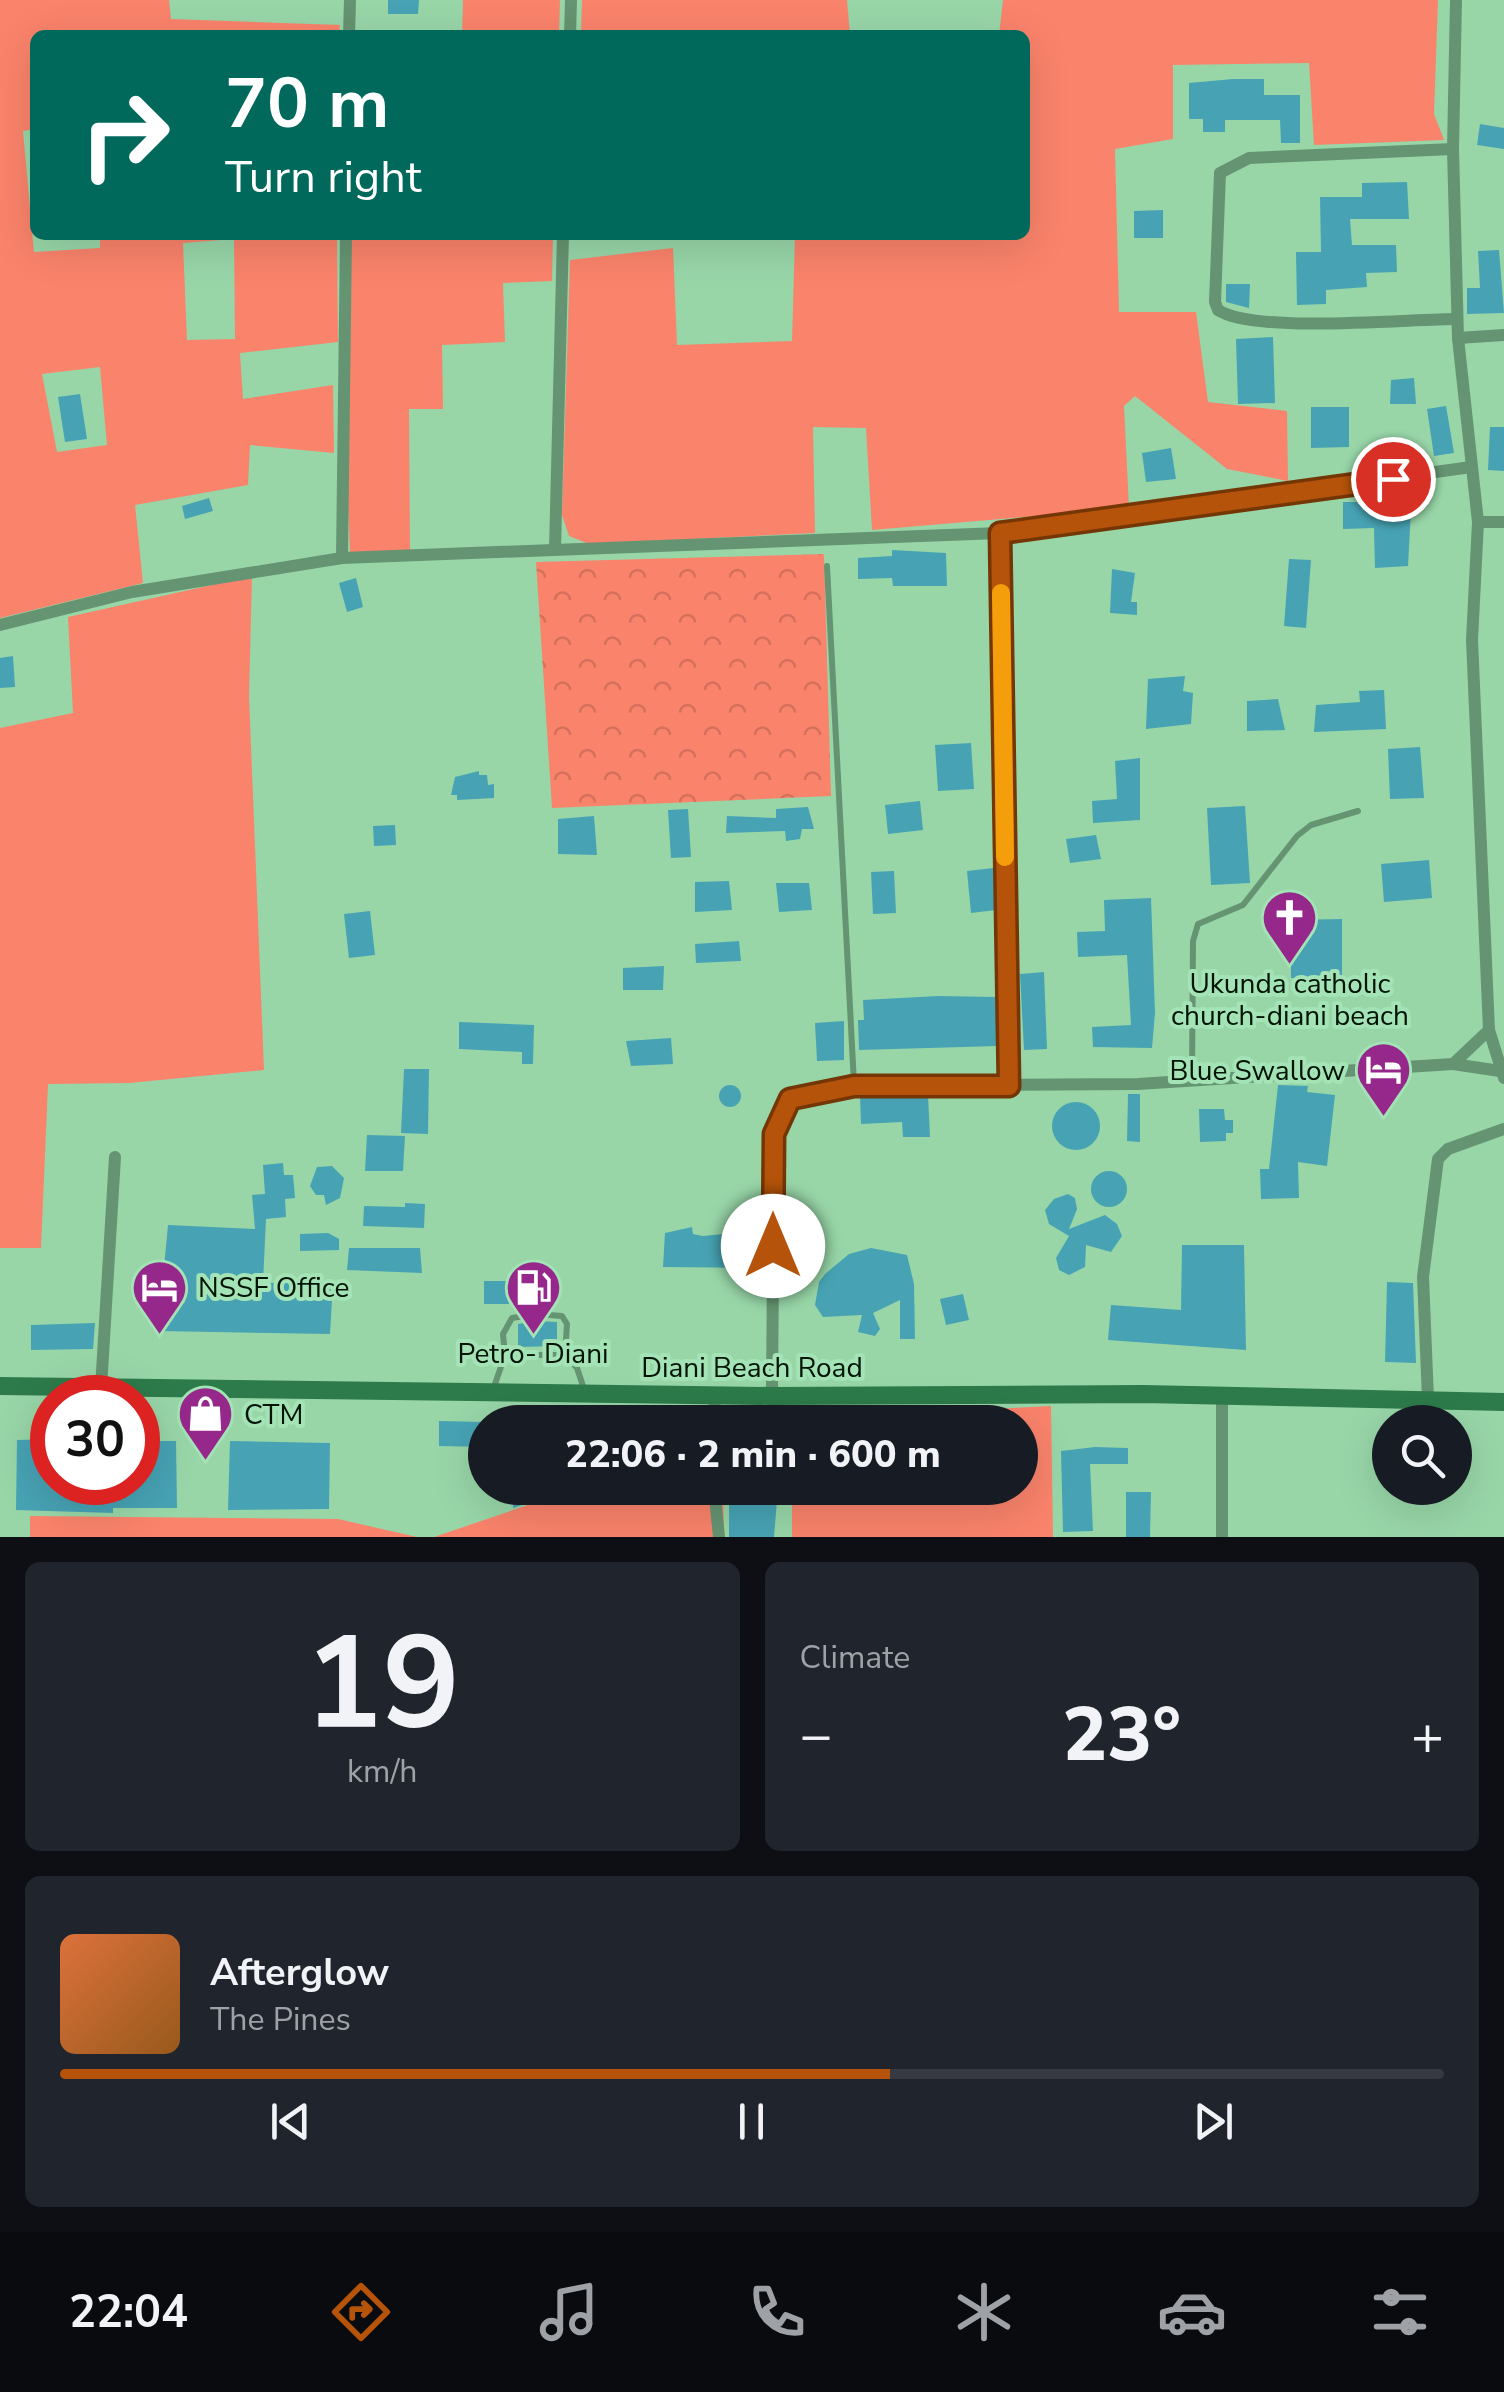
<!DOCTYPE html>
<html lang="en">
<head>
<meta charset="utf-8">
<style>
  body { margin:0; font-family:"Nunito Sans",sans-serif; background:#20242c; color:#f1f3f6; height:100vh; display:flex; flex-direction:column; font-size:38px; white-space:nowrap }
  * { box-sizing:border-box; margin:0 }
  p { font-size:32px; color:#9ea1a6 }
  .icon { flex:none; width:55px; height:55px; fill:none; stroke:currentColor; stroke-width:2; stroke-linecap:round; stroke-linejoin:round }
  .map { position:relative; height:1537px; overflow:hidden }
  .details { display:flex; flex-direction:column; gap:25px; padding:25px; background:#0d0f14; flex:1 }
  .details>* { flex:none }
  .guide { position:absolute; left:30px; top:30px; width:1000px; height:210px; border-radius:15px; box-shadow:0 10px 40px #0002; background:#00695c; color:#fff; overflow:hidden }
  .buttons { position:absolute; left:1372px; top:1405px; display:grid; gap:20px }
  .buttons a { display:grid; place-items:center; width:100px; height:100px; border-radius:50%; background:#171b24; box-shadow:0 10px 40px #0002; font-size:50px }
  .speed { position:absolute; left:30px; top:1375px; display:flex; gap:20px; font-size:50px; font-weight:700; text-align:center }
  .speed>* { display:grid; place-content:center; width:130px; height:130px; border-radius:50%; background:#171b24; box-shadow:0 10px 40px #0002; line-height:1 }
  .speed .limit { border:15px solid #d22; background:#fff; color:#111 }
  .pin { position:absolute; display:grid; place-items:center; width:85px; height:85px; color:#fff; margin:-42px; border:5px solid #fff; border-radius:50%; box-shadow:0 2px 10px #0007 }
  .me { position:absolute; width:110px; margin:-55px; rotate:0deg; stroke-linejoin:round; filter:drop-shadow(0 0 8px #0008) }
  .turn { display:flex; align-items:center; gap:35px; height:210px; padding:0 30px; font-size:45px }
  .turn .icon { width:130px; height:130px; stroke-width:2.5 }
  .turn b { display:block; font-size:70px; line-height:85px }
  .big { font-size:75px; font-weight:800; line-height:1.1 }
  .details .tile { flex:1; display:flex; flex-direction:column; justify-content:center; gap:15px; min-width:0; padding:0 35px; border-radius:15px; background:#20242c }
  .details .dial { align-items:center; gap:0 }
  .dial b { font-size:130px; line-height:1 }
  .song { display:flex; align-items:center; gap:30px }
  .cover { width:120px; height:120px; border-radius:15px; background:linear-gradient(135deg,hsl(20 70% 55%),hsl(30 70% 35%)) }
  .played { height:10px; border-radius:5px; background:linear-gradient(90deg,#b45309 60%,#363941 60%) }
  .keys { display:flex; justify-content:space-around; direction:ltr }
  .heat { display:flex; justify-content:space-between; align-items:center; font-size:55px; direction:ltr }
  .details .tiles { flex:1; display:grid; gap:25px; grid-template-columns:1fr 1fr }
  .tile:last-child { grid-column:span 2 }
  .trip { position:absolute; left:468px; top:1405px; width:570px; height:100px; border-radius:50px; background:#171b24; box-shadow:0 10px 40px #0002; font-weight:800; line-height:100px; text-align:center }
  .menu { display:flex; height:160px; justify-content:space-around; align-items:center; background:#090b0e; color:#9ea1a6 }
  .menu .icon { width:70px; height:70px }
  .menu .on { color:#b45309 }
  .menu b { font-size:45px; color:#f1f3f6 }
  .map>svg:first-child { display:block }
</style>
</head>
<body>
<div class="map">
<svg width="1504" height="1537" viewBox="0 0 1504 1537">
  <defs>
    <pattern id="forest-crowns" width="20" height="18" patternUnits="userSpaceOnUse" patternTransform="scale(2.5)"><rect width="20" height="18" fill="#fa836b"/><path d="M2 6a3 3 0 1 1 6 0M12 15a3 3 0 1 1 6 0" fill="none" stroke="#d4705b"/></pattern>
  </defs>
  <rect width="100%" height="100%" fill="#98d6a8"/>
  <g fill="#fa836b" fill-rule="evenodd">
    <path d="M0 0H169L171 19 340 25 339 35H35V129L23 131 34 252 100 248V235H337L338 342 240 353 243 399 333 385 334 453 250 445 248 485 135 505 143 583 0 618ZM234 239 235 339 187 340 183 243ZM100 367 107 445 57 452 42 374Z"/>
    <path d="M463 0H560L559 35H462Z"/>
    <path d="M582 0H847L850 35H581Z"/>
    <path d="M1003 0H1438L1434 114 1444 140 1314 145 1309 63 1173 65V139L1115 149 1119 312H1196L1208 402 1287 411 1288 481 1227 469 1135 396 1124 406 1129 508 872 530 866 428 813 427 815 533 589 544 569 536 562 515 570 260 673 248 677 345 792 341 795 235H1025V35H999Z"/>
    <path d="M351 235H553L552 281 503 283 505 342 442 345 443 409H409L410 552H350L346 455Z"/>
    <path d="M252 576 249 696 264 1070 129 1083 48 1084 41 1248H0V728L73 713 68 617Z"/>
    <path d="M1051 1406 1053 1537H792V1488H1020V1422H889V1414Z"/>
    <path d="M578 1488H723L724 1537H434Z"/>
    <path d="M30 1516 338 1519 417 1537H30Z"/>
  </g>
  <path fill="url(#forest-crowns)" d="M824 554 831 796 552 808 536 562Z"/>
  <g fill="#47a3b4">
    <path d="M388 0H419L418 14H388Z"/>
    <path d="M1233 79H1264V95H1300V143H1281L1280 120H1225V132H1203V119H1189V83Z"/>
    <path d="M1480 124 1504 128V149L1477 145Z"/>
    <path d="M1407 182 1409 219H1350L1352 245H1396L1397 272 1366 273 1367 287 1326 290V304L1297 305 1296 252H1321L1320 197H1362V183Z"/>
    <path d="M1163 210V238H1134V211Z"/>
    <path d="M1499 250 1504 313 1467 314V288H1480L1478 251Z"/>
    <path d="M1226 284H1250L1249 308 1226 302Z"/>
    <path d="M1273 337 1275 403 1238 404 1236 339Z"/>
    <path d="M1414 378 1416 404H1390L1391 380Z"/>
    <path d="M80 394 87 439 65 442 58 397Z"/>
    <path d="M1446 406 1454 453 1434 456 1427 409Z"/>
    <path d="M1311 407H1349V447L1311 448Z"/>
    <path d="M1490 427H1504V471L1488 470Z"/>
    <path d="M1171 448 1176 479 1146 482 1142 453Z"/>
    <path d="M209 498 213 511 185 519 182 506Z"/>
    <path d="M1343 502H1371V510H1411L1408 566 1375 568 1374 528 1343 529Z"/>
    <path d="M892 550 946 553 947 586H893L892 578 858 579V558L892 556Z"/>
    <path d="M1289 559 1311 560 1306 628 1284 626Z"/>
    <path d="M1112 569 1135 573 1131 602H1137V615L1110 613Z"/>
    <path d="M356 578 363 607 347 612 339 583Z"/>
    <path d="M13 656 15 687 0 688V658Z"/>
    <path d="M1185 676 1183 691 1193 693 1191 724 1146 729 1148 679Z"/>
    <path d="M1384 690 1386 729 1314 732 1316 705 1360 702 1359 691Z"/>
    <path d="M1278 699 1285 730 1247 731V701Z"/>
    <path d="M971 743 974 789 938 791 935 745Z"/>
    <path d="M1420 747 1424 798 1390 799 1388 749Z"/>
    <path d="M1140 758V820L1093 823 1092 801 1117 799 1115 761Z"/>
    <path d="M479 771V775H487L488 785 494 784V798L457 800V795H451L455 777Z"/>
    <path d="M920 801 923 830 888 834 885 805Z"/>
    <path d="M1245 806 1250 883 1211 885 1207 808Z"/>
    <path d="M808 807 814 829H802L800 839 786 841 785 831 726 833 727 816 776 818V809Z"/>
    <path d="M688 809 691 857 671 858 668 810Z"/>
    <path d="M594 816 597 855 558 854V819Z"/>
    <path d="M395 825 396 845 374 846 373 826Z"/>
    <path d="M1096 835 1101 859 1070 863 1066 839Z"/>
    <path d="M1429 860 1432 898 1384 902 1381 864Z"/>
    <path d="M993 868 996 910 971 913 967 871Z"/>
    <path d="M894 871 896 913 873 914 871 872Z"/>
    <path d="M729 881 732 910 695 912V882Z"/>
    <path d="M776 883H809L812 910 779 912Z"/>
    <path d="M1151 898 1155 1013 1152 1048 1093 1047 1092 1027 1131 1025 1127 955 1078 957 1077 932 1105 931 1104 900Z"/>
    <path d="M370 911 375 955 349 958 344 914Z"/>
    <path d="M1342 919V989H1303V978H1291L1290 920Z"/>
    <path d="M739 941 741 961 696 963 695 944Z"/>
    <path d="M664 966 663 990H623V968Z"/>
    <path d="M1044 972 1047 1049 1024 1050 1020 974Z"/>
    <path d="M938 996 998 997V1046L859 1050 858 1020H864L863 1000Z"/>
    <path d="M844 1021V1060L817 1061 815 1023Z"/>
    <path d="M459 1022 534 1025 533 1064H522V1052L459 1049Z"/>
    <path d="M671 1038 673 1064 631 1066 626 1041Z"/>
    <path d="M404 1069H429L428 1134 401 1133Z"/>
    <circle cx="730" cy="1096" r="11"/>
    <path d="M1278 1085 1308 1086 1307 1092 1335 1095 1327 1166 1298 1162 1299 1198 1261 1199 1260 1169H1269Z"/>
    <path d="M1128 1094H1140V1142L1127 1141Z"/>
    <path d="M928 1095 930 1137H903L902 1122 861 1124 860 1097Z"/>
    <circle cx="1076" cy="1126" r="24"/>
    <path d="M1199 1109H1224L1225 1120H1233V1133H1226V1141L1200 1142Z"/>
    <path d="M367 1135 405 1136 403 1171H365Z"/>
    <path d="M283 1163 284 1175H293L295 1198 285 1199 286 1217 266 1219 263 1283H333L330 1334 158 1331 168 1225 255 1229 252 1195 265 1194 263 1165Z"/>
    <path d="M332 1166 344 1178 340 1198 326 1205 324 1195H316L310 1186 317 1167Z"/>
    <circle cx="1109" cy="1189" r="18"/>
    <path d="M1068 1194 1075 1198 1077 1209 1069 1229 1105 1215 1117 1224 1122 1236 1111 1252 1086 1245 1085 1267 1069 1275 1059 1270 1056 1258 1069 1236 1049 1224 1045 1210 1054 1199Z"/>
    <path d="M405 1203 425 1204 424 1228 363 1226 364 1206 405 1207Z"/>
    <path d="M733 1226 751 1227 752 1234H763V1268L663 1267 665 1233 692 1227 693 1234 703 1236 734 1233Z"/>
    <path d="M328 1233 339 1239V1250L300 1251V1234Z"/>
    <path d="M1182 1245H1244L1246 1350 1108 1340 1111 1305 1181 1310Z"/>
    <path d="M349 1248H420L422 1273 347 1270Z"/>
    <path d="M871 1248 907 1255 914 1284 915 1339H900V1300L873 1313 880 1329 875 1336 858 1332 862 1315 823 1317 815 1305 819 1282 825 1274 849 1254Z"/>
    <rect x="484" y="1281" width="25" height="23"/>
    <path d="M1387 1282 1413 1283 1416 1363 1385 1362Z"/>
    <path d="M963 1294 969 1320 946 1325 940 1299Z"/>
    <path d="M537 1321 557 1322V1346L518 1347V1324Z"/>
    <path d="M95 1323 93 1349 31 1350V1325Z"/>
    <path d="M439 1421 485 1422V1447L439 1446Z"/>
    <path d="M52 1439V1482H138V1441H176L177 1508H113V1513L16 1510 17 1440Z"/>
    <path d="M230 1441 330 1443 329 1509 228 1510Z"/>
    <path d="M1095 1447 1128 1448V1464H1090L1093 1531 1063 1532 1061 1451Z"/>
    <path d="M514 1488H569V1490L513 1508Z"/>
    <path d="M729 1488H778L774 1537H729Z"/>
    <path d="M1126 1492H1151L1150 1537H1126Z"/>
  </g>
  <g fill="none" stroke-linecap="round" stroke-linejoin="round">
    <g stroke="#659472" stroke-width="6">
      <path d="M827 566 854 1084"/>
      <path d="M1192 1078 1193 941 1198 924 1243 905 1297 836 1311 825 1358 811"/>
      <path d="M505 1355 503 1334 512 1318 537 1314 562 1316 567 1324 565 1355"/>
      <path d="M494 1387 505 1355H565L577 1368 585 1392"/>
    </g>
    <g stroke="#659472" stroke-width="12">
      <path d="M1456 0 1453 149 1458 338 1478 522"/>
      <path d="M349 35 350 0"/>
      <path d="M570 35 571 0"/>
      <path d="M1453 149 1249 158 1220 173 1215 302 1218 310C1254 334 1406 319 1457 319"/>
      <path d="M1458 338 1504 335"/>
      <path d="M1000 533 1009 1085"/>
      <path d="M555 549 563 235"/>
      <path d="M342 558 346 235"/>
      <path d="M0 625 132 592 342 558 1000 533 1471 467"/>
      <path d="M1489 1030 1504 1078"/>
      <path d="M1453 1064 1500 1071"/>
      <path d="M101 1388 115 1157"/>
      <path d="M772 1396 774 1134 790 1099 854 1086 1138 1084 1453 1064 1489 1030 1472 640 1478 522H1504"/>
      <path d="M1222 1396V1537"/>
      <path d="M1428 1399 1423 1277 1438 1159 1448 1149 1504 1129"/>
      <path d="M714 1422 715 1395"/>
      <path d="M714 1488 719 1537"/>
    </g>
    <path stroke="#2d7b4a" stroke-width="18" d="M0 1386 772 1396 1144 1394 1504 1402"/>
  </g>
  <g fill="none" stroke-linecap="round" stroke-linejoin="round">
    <defs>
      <path id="route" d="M773 1246 774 1134 790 1099 854 1086H1009L1000 533 1393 479"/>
    </defs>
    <use href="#route" stroke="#753606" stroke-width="25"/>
    <use href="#route" stroke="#b45309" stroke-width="18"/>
    <path stroke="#f59e0b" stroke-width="18" d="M1001 593 1005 857"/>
  </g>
  <defs>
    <symbol id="church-pin" viewBox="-11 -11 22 30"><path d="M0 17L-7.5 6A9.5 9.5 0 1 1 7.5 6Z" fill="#95288a" stroke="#a4e3b5"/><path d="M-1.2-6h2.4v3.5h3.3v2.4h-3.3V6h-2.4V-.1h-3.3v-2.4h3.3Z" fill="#fff"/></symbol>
    <symbol id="hotel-pin" viewBox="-11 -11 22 30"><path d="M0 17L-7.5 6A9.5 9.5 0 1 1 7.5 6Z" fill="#95288a" stroke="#a4e3b5"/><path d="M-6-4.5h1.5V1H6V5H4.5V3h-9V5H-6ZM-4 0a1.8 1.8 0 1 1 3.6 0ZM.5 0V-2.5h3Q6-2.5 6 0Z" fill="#fff"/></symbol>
    <symbol id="fuel-pin" viewBox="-11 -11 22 30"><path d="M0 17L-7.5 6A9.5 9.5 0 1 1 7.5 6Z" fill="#95288a" stroke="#a4e3b5"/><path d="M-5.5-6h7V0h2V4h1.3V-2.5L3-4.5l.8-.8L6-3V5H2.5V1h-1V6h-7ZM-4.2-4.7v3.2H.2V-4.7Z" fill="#fff"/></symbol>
    <symbol id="shop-pin" viewBox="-11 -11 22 30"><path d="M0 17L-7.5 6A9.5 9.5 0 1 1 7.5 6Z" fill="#95288a" stroke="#a4e3b5"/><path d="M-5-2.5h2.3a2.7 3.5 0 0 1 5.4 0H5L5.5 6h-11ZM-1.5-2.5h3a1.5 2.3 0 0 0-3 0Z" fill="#fff"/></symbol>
  </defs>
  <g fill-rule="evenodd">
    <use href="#church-pin" x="1258" y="886" width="63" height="86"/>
    <use href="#hotel-pin" x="1352" y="1038" width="63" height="86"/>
    <use href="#hotel-pin" x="128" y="1256" width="63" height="86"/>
    <use href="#fuel-pin" x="502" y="1256" width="63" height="86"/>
    <use href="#shop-pin" x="174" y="1382" width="63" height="86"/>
  </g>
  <g text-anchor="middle" stroke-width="8" stroke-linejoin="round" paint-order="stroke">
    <g font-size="28" fill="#001406" stroke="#a4e3b5">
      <text x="1290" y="993">Ukunda catholic<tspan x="1290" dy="32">church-diani beach</tspan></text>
      <text x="1345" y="1080" text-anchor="end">Blue Swallow</text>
      <text x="198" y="1297" text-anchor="start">NSSF Office</text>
      <text x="533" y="1363">Petro- Diani</text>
      <text x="244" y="1424" text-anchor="start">CTM</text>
    </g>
    <g font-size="28" fill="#001406" stroke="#a4e3b5">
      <text x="752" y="1377">Diani Beach Road</text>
    </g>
  </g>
</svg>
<div class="buttons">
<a><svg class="icon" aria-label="search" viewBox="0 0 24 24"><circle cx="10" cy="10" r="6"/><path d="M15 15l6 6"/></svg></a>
</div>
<div class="speed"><div class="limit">30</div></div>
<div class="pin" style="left:1393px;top:479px;background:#d93025"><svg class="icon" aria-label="arrive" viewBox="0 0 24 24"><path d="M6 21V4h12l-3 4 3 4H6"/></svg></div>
<svg class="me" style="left:773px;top:1246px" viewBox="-20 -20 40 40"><circle r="19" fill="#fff"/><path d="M0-13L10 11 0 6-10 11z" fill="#b45309"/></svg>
<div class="trip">22:06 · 2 min · 600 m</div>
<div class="guide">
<div class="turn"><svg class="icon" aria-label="right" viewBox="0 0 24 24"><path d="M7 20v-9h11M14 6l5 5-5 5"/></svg><div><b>70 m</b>Turn right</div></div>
</div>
</div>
<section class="details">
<div class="tiles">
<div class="tile dial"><b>19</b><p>km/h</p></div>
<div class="tile"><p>Climate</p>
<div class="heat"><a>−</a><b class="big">23°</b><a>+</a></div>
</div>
<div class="tile">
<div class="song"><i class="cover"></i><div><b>Afterglow</b><p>The Pines</p></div></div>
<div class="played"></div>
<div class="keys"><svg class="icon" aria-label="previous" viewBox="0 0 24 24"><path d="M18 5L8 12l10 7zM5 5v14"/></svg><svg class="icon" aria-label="pause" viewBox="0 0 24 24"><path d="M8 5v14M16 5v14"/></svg><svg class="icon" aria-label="next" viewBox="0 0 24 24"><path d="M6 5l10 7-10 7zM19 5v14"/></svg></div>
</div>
</div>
</section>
<nav class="menu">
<b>22:04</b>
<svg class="icon on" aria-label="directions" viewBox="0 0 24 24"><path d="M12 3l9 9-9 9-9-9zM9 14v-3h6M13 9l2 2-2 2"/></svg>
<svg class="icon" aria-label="music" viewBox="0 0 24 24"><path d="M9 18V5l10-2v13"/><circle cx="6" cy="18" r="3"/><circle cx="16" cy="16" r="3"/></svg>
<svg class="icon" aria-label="phone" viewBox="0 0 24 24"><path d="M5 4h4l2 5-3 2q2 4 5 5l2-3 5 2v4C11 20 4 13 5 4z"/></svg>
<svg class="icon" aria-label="climate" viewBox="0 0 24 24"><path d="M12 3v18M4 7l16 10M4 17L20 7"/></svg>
<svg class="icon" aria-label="car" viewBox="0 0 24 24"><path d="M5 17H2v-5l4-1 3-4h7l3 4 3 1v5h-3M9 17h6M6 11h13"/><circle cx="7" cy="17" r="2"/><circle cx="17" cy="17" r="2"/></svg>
<svg class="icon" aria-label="filters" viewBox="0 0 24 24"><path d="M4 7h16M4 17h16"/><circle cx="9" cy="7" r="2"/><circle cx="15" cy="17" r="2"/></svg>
</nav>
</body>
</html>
